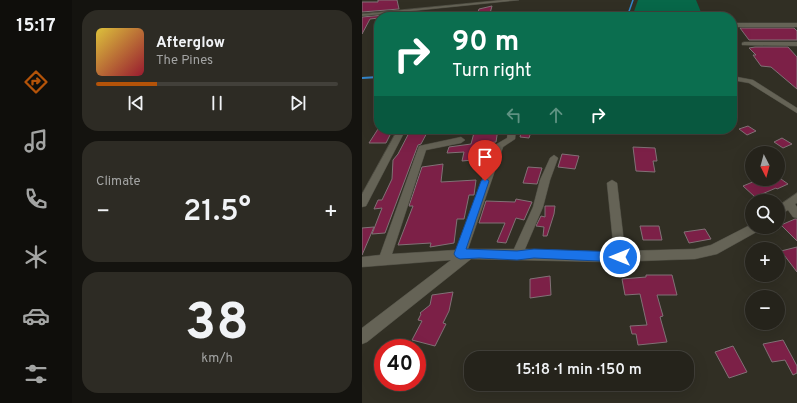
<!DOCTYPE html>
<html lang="en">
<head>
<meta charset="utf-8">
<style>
  body { margin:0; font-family:Overpass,sans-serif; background:#2d2b24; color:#f1f3f6; height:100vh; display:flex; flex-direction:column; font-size:15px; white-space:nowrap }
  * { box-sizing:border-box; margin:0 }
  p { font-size:13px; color:#a3a4a3 }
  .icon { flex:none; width:22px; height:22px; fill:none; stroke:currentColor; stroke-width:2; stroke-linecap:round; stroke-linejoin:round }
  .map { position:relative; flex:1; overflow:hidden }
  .panel { display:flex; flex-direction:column; gap:10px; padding:10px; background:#14130f; width:290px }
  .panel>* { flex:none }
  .hud { position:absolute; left:12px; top:12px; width:363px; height:122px; border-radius:16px; box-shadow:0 4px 16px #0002,0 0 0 1px #42403a; background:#0b6e4f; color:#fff; overflow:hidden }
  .needle { width:26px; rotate:174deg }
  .fabs { position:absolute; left:383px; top:146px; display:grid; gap:8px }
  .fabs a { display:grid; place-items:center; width:40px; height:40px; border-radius:50%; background:#25231b; box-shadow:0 4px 16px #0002,0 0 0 1px #42403a; font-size:20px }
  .speed { position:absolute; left:12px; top:339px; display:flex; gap:8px; font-size:20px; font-weight:700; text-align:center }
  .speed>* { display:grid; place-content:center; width:52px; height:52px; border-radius:50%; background:#25231b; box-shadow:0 4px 16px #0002,0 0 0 1px #42403a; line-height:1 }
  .speed .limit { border:6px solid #d22; background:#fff; color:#111 }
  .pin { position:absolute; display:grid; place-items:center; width:34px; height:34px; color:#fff; margin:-41px -17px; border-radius:50% 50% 50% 0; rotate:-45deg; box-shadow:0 0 4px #0007 }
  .pin .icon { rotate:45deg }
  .me { position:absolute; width:44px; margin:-22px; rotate:270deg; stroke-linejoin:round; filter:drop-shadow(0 0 3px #0008) }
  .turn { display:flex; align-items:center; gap:14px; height:84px; padding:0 12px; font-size:18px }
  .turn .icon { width:52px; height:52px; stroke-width:2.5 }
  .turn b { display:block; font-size:28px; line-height:34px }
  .lanes { display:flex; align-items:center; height:38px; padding:0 12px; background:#0003; justify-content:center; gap:20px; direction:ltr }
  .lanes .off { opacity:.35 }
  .big { font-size:30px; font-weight:600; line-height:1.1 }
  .panel .widget { flex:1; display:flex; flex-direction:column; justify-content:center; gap:6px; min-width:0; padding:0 14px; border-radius:16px; background:#2d2b24 }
  .panel .dial { align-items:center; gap:0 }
  .dial b { font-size:52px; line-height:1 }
  .song { display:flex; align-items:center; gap:12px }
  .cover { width:48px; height:48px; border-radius:6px; background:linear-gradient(135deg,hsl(50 70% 55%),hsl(350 70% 35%)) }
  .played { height:4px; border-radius:2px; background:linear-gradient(90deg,#b45309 25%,#42403a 25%) }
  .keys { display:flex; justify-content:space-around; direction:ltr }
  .heat { display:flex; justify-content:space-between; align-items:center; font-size:22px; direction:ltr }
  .trip { position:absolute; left:102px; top:351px; width:230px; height:40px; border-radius:16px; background:#25231b; box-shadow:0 4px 16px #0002,0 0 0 1px #42403a; font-weight:600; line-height:40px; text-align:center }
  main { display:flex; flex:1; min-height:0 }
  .tabs { display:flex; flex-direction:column; width:72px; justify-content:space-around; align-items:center; background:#0f0e0b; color:#a3a4a3 }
  .tabs .icon { width:28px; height:28px }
  .tabs .on { color:#b45309 }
  .tabs b { font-size:18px; color:#f1f3f6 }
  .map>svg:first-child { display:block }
</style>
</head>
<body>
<main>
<nav class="tabs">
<b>15:17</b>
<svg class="icon on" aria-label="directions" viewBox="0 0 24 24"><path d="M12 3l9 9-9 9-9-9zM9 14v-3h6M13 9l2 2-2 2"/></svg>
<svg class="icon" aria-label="music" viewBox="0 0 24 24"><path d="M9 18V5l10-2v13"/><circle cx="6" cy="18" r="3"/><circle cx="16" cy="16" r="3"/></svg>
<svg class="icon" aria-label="phone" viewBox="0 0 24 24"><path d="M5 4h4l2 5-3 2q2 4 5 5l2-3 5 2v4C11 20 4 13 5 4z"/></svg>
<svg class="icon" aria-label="climate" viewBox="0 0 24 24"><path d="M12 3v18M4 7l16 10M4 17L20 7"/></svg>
<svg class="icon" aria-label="car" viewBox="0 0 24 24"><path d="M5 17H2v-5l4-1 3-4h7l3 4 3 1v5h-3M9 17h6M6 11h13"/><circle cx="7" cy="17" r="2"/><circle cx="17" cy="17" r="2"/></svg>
<svg class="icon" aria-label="filters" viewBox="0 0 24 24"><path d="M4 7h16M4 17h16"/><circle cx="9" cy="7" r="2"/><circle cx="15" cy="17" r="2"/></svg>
</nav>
<section class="panel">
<div class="widget">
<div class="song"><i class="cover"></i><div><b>Afterglow</b><p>The Pines</p></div></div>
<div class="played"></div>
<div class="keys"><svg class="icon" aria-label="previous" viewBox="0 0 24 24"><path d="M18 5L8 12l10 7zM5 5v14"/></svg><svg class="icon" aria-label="pause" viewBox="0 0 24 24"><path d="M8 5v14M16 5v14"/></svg><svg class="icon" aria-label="next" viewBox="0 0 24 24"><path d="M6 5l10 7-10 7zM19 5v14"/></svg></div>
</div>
<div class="widget"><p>Climate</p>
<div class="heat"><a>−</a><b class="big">21.5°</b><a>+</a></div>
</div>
<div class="widget dial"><b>38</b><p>km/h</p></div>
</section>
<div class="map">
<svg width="435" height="403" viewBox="0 0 435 403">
  <rect width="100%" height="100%" fill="#312f24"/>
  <path fill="#076849" d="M276 0H334L341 17H270Z"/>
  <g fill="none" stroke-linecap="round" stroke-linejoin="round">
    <path stroke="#3486ca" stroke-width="1.5" d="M265 17 271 0"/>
    <path stroke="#3486ca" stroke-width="2" d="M0 78 17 77"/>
  </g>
  <g fill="#7c2047" stroke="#817176">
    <path d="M16 0H35L37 9 0 12V2H16Z"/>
    <path d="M130 6 127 17H114L117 9Z"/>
    <path d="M35 14 34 17H17V18L8 19 0 34V17Z"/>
    <path d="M378 28H432L435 31V40H387Z"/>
    <path d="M393 47H426L435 57V89L409 67 399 66 391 55H394L387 48Z"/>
    <path d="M386 126 394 131 385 135 377 129Z"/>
    <path d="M16 129H31L24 143H7Z"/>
    <path d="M49 129H67L59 144 56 145 23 233 10 234 20 208 12 209 16 200H20L30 179 31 160 36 154Z"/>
    <path d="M113 129H136L134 142 125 143 123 159 100 161 102 152 85 153 87 147 109 144Z"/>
    <path d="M160 129H170L167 138 158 137Z"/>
    <path d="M420 138 430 144 421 148 412 142Z"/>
    <path d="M271 147 293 148 295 161H291L293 172 274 171Z"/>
    <path d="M200 154 217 156 213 169 196 167Z"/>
    <path d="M81 164 79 182 114 180 112 195H107L102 219H95L92 243 68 247 69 243 36 245 51 206H47L60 167Z"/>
    <path d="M166 167 180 168 175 184 161 183Z"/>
    <path d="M398 179H419L426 184 415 189 414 188 393 197 381 186Z"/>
    <path d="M154 199 170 202 162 220 154 218 144 243 135 242 143 223H117L124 201 153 202Z"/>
    <path d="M183 206H193L192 214 185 236H181L182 227 174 226 179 216 183 217Z"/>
    <path d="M433 219H435V241L419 225Z"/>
    <path d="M278 226H297L300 240H281Z"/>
    <path d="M12 227 0 255V228Z"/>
    <path d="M343 229 349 239 327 243 322 232Z"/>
    <path d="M435 247V272L419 251Z"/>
    <path d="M284 275H310L315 295H295L301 316 298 317 305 342 276 345 274 334H270L268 326 285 325 278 294 263 295 260 279 284 277Z"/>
    <path d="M188 276 189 295 168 298V279Z"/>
    <path d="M91 292 87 311 81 323 84 324 73 346 50 340 60 321 56 320 59 314 58 313 68 305 70 295Z"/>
    <path d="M421 340 435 366V373L431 375 423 360 410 362 401 344Z"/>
    <path d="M371 346 385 372 367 378 353 352Z"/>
  </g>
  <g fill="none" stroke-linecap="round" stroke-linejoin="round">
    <defs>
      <g id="minor">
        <path d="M141 0H157L0 16V14Z"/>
        <rect x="370" y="23" width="65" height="4"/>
        <path d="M382 42H435V46L380 45V43Z"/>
        <path d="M370 76 391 80 435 108V113L387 83 370 80Z"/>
        <path d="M36 129H44L4 206 0 207V194Z"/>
        <path d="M146 129H154L153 139 141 147 106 249H152L171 207 178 180 188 158 192 155 196 158 188 180 181 207 163 249 252 252 245 183 250 180 255 183 263 251 333 249 349 245 390 224V227H399L398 230 355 254 333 259 247 262 109 259 5 342 0 344V328L89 260 0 267V257L18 255 57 146 99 137 103 140 99 143 64 150 30 254 94 250 133 145 145 138Z"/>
        <path d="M435 193V203L433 204 435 207V218L431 217 426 210 416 216V206Z"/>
      </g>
    </defs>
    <use href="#minor" stroke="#4d4c42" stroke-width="1"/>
    <use href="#minor" fill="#656356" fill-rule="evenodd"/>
  </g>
  <path fill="#1a73e8" stroke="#114b97" d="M123 178 127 181 104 249 155 251 172 249 258 252 261 254 263 257 261 260 258 262 172 258 155 260 117 258 98 259 94 257 92 254 119 181Z"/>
</svg>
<div class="fabs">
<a><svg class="needle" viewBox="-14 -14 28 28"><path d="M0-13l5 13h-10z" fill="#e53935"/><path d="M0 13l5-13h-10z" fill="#a3a4a3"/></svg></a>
<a><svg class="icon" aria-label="search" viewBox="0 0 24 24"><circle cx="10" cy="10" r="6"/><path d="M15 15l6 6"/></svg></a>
<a>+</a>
<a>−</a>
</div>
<div class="speed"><div class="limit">40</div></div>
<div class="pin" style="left:123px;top:181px;background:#d93025"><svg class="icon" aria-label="arrive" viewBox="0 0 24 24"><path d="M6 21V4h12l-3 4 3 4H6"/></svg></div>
<svg class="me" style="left:258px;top:257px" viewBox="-20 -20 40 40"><circle r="17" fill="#1a73e8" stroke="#fff" stroke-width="3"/><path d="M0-11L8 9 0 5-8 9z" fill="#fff"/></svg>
<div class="trip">15:18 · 1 min · 150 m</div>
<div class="hud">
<div class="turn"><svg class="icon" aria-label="right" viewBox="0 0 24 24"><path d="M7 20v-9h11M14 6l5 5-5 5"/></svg><div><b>90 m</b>Turn right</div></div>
<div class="lanes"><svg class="icon off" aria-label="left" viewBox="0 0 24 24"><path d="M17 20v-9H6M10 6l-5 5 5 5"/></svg><svg class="icon off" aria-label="ahead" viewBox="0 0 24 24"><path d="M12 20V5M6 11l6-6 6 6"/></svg><svg class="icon" aria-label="right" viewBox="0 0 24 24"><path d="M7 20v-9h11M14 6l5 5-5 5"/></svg></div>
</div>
</div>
</main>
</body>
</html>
